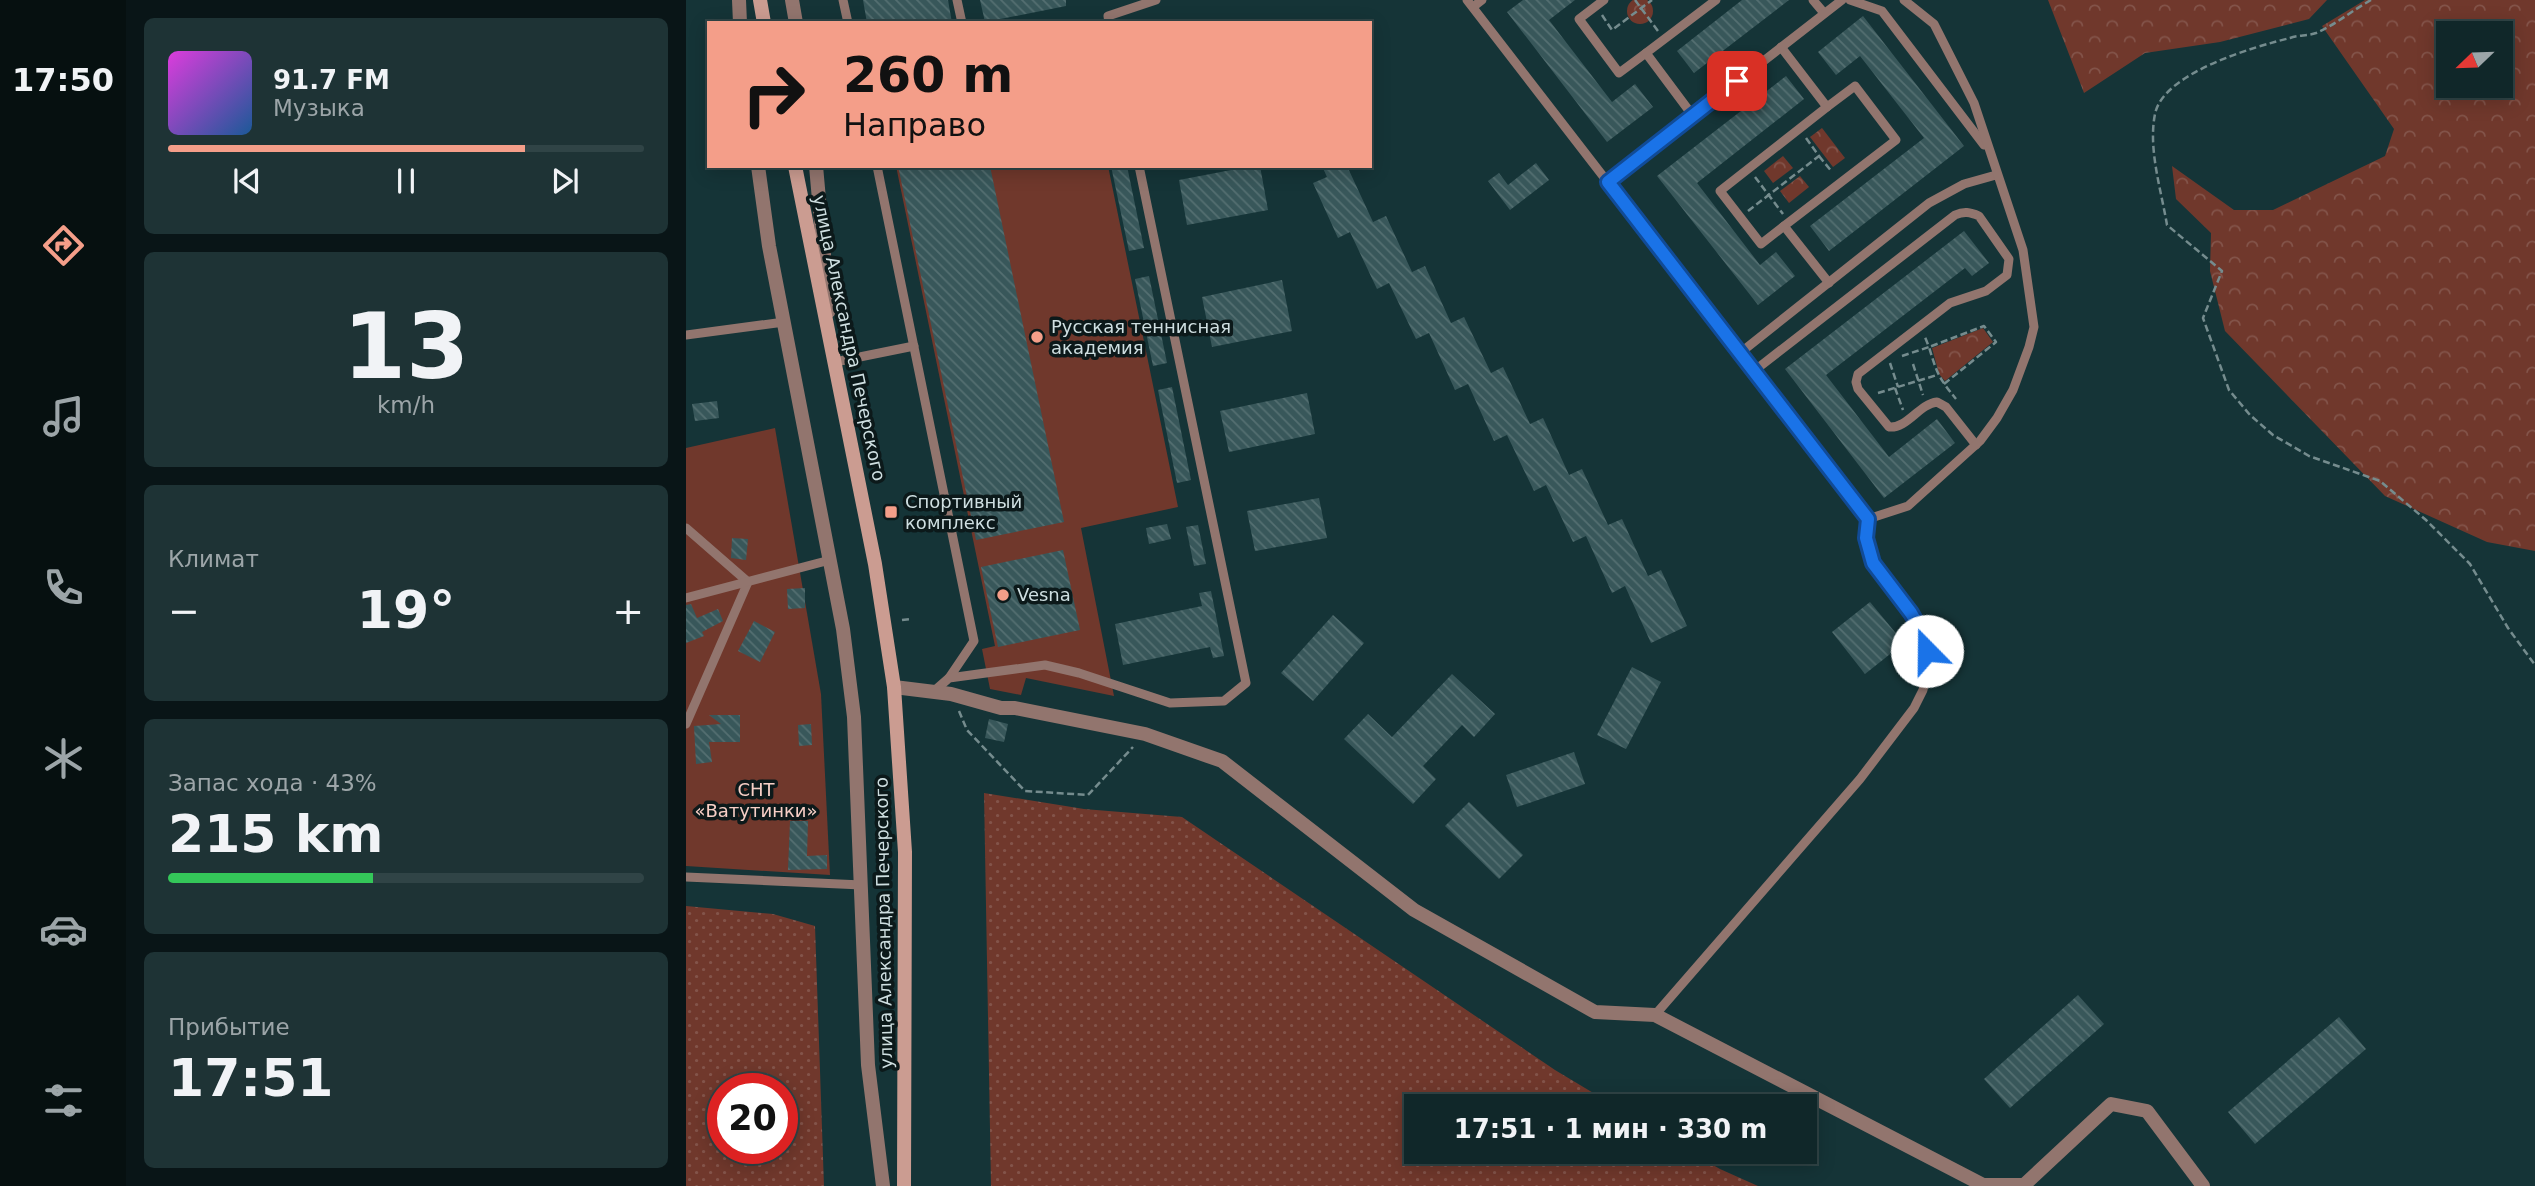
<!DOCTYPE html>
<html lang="ru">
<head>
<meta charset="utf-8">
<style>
  body { margin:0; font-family:"DejaVu Sans",sans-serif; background:#1e3335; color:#f1f3f6; height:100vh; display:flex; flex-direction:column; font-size:26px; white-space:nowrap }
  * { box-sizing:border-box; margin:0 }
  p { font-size:23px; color:#9ca5a8 }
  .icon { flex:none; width:38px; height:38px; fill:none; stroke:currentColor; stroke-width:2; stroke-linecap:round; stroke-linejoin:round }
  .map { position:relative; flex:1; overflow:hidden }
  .panel { display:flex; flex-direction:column; gap:18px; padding:18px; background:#091517; width:560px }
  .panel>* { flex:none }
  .banner { position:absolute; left:21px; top:21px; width:665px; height:147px; border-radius:0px; box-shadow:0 4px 18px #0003,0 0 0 2px #304446; background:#f49e89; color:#111; overflow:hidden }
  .needle { width:46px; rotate:247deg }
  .buttons { position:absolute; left:1750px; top:21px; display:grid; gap:14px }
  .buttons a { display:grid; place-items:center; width:77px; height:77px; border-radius:0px; background:#102729; box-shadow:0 4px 18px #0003,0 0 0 2px #304446; font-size:35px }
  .speed { position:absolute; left:21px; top:1073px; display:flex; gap:14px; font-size:35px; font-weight:700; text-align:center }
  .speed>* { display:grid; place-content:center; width:91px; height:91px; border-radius:50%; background:#102729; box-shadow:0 4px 18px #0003,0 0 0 2px #304446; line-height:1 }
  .speed .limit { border:10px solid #d22; background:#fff; color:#111 }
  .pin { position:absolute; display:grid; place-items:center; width:60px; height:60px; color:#fff; margin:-30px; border-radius:14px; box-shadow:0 4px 10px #0006 }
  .me { position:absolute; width:77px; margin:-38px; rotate:338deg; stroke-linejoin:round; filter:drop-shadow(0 0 5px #0008) }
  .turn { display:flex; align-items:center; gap:24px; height:147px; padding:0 21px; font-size:32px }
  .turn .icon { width:91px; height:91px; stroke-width:2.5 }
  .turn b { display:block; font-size:49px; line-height:60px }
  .big { font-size:52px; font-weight:700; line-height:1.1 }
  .panel .card { flex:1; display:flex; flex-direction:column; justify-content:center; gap:10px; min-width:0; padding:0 24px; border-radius:10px; background:#1e3335 }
  .panel .dial { align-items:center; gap:0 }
  .dial b { font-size:91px; line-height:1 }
  .song { display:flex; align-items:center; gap:21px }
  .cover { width:84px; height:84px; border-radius:10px; background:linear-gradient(135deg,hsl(300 70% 55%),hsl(210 70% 35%)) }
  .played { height:7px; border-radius:4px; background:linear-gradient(90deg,#f49e89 75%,#304446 75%) }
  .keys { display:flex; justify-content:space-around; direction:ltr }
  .heat { display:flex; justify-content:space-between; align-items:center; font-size:38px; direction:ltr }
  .charge { height:10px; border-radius:5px; background:linear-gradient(90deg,#34c759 43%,#304446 0) }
  .trip { position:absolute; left:718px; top:1094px; width:413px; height:70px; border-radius:0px; background:#102729; box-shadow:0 4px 18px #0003,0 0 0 2px #304446; font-weight:700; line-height:70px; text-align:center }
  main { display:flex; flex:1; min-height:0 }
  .menu { display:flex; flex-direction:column; width:126px; justify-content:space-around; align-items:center; background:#061010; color:#9ca5a8 }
  .menu .icon { width:49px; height:49px }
  .menu .current { color:#f49e89 }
  .menu b { font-size:32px; color:#f1f3f6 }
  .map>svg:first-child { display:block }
</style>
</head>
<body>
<main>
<nav class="menu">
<b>17:50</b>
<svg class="icon current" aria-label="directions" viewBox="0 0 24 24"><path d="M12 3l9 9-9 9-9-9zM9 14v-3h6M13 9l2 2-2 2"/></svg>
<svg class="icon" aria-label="music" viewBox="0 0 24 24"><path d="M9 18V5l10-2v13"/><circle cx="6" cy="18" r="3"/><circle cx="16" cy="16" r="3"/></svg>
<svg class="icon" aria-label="phone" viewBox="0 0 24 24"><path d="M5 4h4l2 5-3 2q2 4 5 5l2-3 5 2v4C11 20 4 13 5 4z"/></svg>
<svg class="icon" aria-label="climate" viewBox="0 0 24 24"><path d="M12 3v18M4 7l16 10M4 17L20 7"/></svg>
<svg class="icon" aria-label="car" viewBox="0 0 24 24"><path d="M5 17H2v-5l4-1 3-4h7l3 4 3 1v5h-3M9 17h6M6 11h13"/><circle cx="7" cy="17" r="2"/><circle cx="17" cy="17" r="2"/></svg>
<svg class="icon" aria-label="filters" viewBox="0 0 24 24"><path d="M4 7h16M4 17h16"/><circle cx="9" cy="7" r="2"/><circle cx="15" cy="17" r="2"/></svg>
</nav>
<section class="panel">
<div class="card">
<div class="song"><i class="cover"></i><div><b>91.7 FM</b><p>Музыка</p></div></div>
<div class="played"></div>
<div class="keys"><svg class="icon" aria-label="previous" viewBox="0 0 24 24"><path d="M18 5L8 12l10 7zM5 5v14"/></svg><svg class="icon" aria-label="pause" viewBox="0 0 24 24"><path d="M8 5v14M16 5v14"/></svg><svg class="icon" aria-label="next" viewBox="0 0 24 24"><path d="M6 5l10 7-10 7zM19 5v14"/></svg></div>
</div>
<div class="card dial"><b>13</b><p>km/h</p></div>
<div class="card"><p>Климат</p>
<div class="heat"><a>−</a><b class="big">19°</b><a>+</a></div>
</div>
<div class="card"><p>Запас хода · 43%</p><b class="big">215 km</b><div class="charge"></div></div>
<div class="card"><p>Прибытие</p><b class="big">17:51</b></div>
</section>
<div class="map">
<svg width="1849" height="1186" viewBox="0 0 1849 1186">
  <defs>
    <pattern id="grass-dots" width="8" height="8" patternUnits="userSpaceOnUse" patternTransform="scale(1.75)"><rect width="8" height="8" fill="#70382c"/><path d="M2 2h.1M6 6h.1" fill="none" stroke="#83544a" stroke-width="1.8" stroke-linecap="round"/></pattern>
    <pattern id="forest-crowns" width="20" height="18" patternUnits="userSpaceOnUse" patternTransform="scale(1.75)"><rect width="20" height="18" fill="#70382c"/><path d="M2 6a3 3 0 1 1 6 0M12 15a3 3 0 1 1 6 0" fill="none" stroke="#83544a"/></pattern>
    <pattern id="building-back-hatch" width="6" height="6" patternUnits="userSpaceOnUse" patternTransform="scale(1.75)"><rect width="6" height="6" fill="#38575a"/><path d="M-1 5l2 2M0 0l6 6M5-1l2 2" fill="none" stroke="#546f71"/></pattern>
  </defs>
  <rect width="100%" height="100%" fill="#153437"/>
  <g fill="url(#grass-dots)" fill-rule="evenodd">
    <path d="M298 793 398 809 496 817 869 1070 929 1106H730V1152H1004L1034 1169 1072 1186H305Z"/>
    <path d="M0 906 87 914 129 926 138 1186H0ZM37 1088H96V1148H37Z"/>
  </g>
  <g fill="url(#forest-crowns)" fill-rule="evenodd">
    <circle cx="954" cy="11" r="13"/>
    <path d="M1362 0H1641L1623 19 1534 42 1459 53 1398 93Z"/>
    <path d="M1679 0H1849V551L1801 542 1699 496 1539 331 1524 271 1525 233 1490 199 1486 166 1548 210H1587L1699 156 1708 129 1636 26ZM1762 33H1815V86H1762Z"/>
    <path d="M1136 128 1159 158 1147 167 1124 137Z"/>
    <path d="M1097 156 1107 168 1087 183 1078 171Z"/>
    <path d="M1114 176 1123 187 1103 203 1094 191Z"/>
    <path d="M1297 328 1307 342 1259 381 1253 374 1246 348Z"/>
  </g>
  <g fill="#70382c">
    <path d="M210 166H422L492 507 395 528 428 696 340 678 335 695 304 689 296 649 309 646Z"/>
    <path d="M89 428 135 694 144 875 0 866V448Z"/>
  </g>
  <g fill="url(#building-back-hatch)">
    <path d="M177 0H262L266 23H181Z"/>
    <path d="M294 0H380V6L299 22Z"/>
    <path d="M837 0H889L863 20 926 102 949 84 967 107 921 142 821 12Z"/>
    <path d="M1056 0H1103L1008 73 991 51Z"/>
    <path d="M1177 16 1278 146 1143 251 1124 226 1238 138 1174 56 1150 75 1132 52Z"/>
    <path d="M1100 76 1118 99 1011 183 1074 265 1090 252 1109 276 1072 305 971 176Z"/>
    <path d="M850 163 863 180 824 210 802 181 813 173 822 185Z"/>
    <path d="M212 166H304L378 522 290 540Z"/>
    <path d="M425 166H441L458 248 443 251Z"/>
    <path d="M566 166H574L582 210 501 225 493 180Z"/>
    <path d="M636 166H661L687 222 700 216 726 272 739 266 765 323 778 317 805 373 817 367 844 424 857 418 883 475 896 469 922 525 936 519 962 576 975 570 1001 626 965 643 939 586 926 593 900 536 887 542 860 485 848 491 821 435 808 441 782 384 769 390 743 333 730 339 703 283 691 289 664 232 652 238 627 183 641 177Z"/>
    <path d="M1278 231 1303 263 1286 276 1279 268 1140 375 1203 457 1251 419 1269 443 1198 498 1099 369Z"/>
    <path d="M463 276 481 363 467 366 449 279Z"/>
    <path d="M596 280 606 331 526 347 516 297Z"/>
    <path d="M486 387 505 480 491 483 472 390Z"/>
    <path d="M621 393 629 434 543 452 534 411Z"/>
    <path d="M31 401 33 418 9 421 6 404Z"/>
    <path d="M633 498 641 538 569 551 561 511Z"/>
    <path d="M481 524 485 539 463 544 460 528Z"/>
    <path d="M512 525 520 564 508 566 500 527Z"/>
    <path d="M46 538 62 539 60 560 45 558Z"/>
    <path d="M377 550 394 630 312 647 295 567Z"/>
    <path d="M119 588V608L102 609 101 589Z"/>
    <path d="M525 591 538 656 527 658 524 647 437 665 429 624 516 606 513 593Z"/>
    <path d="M1184 602 1218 643 1179 674 1146 632Z"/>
    <path d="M5 604 11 618 32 609 37 621 16 632 18 636 0 643V605Z"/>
    <path d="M647 615 678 643 627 701 595 673Z"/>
    <path d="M68 621 89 632 74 662 52 651Z"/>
    <path d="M946 667 975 682 940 749 911 735Z"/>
    <path d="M766 674 809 714 788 737 776 725 737 766 750 779 727 804 658 739 682 714 706 737Z"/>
    <path d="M23 715H54V742H23L26 762 10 764 8 726 35 724Z"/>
    <path d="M303 719 322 724 318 742 299 738Z"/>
    <path d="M125 724 126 745 113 746 112 725Z"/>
    <path d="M888 752 899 784 831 807 820 775Z"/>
    <path d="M783 802 837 855 813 879 759 826Z"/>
    <path d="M104 821H122L121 856 141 855V869L102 870Z"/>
    <path d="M1392 995 1418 1024 1324 1108 1298 1079Z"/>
    <path d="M1653 1017 1680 1049 1569 1144 1542 1112Z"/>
  </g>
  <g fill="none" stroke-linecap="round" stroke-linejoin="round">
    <g stroke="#758c8e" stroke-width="2.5" stroke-dasharray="7 3.5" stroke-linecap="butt">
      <path d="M949 0 972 31"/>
      <path d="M1685 0C1667 10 1649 25 1630 33 1622 36 1612 35 1604 38 1567 47 1477 73 1469 114 1462 149 1475 189 1481 225L1536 271 1517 318 1543 390 1564 415 1587 435 1623 456 1694 481 1740 520 1784 564 1822 628 1849 665"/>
      <path d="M916 15 926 30 966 0"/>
      <path d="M1133 156 1146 172"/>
      <path d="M1069 177 1097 214"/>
      <path d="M1062 211 1133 156 1120 138"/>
      <path d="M1216 356 1243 347 1239 337"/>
      <path d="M1204 363 1212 387"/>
      <path d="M1227 364 1237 395"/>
      <path d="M1258 384 1310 342 1298 326 1243 347C1251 374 1253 378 1270 399"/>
      <path d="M1209 388 1217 410"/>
      <path d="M1192 393 1251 375"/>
      <path d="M216 620 225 619"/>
      <path d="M273 711 281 730 339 791 402 795 447 747"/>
    </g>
    <g stroke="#92756e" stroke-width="9">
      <path d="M157 0 162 23"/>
      <path d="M271 0 276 23"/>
      <path d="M781 0 1182 519 1180 539 1187 563 1225 613 1236 632 1240 651 1241 669 1237 690 1228 708 1174 779 969 1015"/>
      <path d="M918 0 893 19 933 73 960 53"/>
      <path d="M1127 0 1138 13"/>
      <path d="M1164 0 1196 11 1298 145"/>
      <path d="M787 7 796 0"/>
      <path d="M423 23 422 16 470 0"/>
      <path d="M1095 47 1141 107 1169 86 1210 140 1098 226 1143 283"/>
      <path d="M1007 116 960 53 1030 0"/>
      <path d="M191 166 288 641 263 678"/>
      <path d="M922 182 1156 0"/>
      <path d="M1098 226 1075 244 1034 191 1141 107"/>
      <path d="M0 335 98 322"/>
      <path d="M1054 353 1243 203 1278 184 1310 175"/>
      <path d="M149 362 228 346"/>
      <path d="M1068 371 1269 215C1278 211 1284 212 1293 216L1323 259 1321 275 1300 291 1264 303 1172 374 1170 382 1172 389 1203 427C1221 429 1233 404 1251 402L1260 407 1290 445"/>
      <path d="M1182 519 1222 506 1294 441 1311 418 1327 390 1343 347 1348 327 1337 250 1288 103 1248 24 1218 0"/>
      <path d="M0 528 62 582 0 724"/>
      <path d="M0 598 144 560"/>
      <path d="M247 692 263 678 359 665 393 673 484 703 538 701 560 683 453 166"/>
      <path d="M0 877 176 885"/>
    </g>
    <g stroke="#92756e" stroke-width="14">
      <path d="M53 0 54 23"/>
      <path d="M106 0 110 23"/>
      <path d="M72 166 83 246 157 629 168 717 182 1065 197 1186"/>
      <path d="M130 166 143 311"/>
      <path d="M208 687 265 694 315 708H329L459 734 536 761 728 910 909 1012 969 1015 1297 1185H1338L1425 1104 1461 1111 1517 1186"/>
    </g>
    <g stroke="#cb9c91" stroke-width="14">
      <path d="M74 0 78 23"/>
      <path d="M109 166 189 564 208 687 219 852 218 1186"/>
    </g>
  </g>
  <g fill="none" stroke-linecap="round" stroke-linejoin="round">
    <defs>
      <path id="route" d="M1051 81 922 182 1182 519 1180 538 1187 563 1225 613 1236 632 1241 651"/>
    </defs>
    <use href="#route" stroke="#114b97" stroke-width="18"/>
    <use href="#route" stroke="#1a73e8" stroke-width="12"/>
  </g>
  <g fill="#f49e89" stroke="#0c191a" stroke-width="2.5">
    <circle cx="351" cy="337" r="7"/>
    <rect x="198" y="505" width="14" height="14" rx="3.5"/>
    <circle cx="317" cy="595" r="7"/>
  </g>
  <g text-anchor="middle" stroke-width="7" stroke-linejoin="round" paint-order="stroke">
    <g font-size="18" fill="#cfdfe1" stroke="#0c191a" text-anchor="start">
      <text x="365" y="333">Русская теннисная<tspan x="365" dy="21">академия</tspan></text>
      <text x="219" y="508">Спортивный<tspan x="219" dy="21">комплекс</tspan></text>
      <text x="331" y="601">Vesna</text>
    </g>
    <g font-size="18" fill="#cfdfe1" stroke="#0c191a">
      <text transform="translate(163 338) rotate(78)" y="6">улица Александра Печерского</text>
      <text transform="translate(198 923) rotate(-91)" y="6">улица Александра Печерского</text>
    </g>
    <g font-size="18" fill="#f7cfc6" stroke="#0c191a">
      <text x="70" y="796">СНТ<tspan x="70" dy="21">«Ватутинки»</tspan></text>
    </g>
  </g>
</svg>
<div class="buttons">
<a><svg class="needle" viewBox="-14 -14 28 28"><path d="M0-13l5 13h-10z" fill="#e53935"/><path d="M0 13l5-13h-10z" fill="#9ca5a8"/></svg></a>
</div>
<div class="speed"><div class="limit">20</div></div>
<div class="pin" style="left:1051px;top:81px;background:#d93025"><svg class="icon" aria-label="arrive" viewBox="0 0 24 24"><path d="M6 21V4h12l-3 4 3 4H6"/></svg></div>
<svg class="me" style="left:1241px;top:651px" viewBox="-20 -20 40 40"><circle r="19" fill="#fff"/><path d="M0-13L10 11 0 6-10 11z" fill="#1a73e8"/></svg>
<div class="trip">17:51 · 1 мин · 330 m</div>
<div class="banner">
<div class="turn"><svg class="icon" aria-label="right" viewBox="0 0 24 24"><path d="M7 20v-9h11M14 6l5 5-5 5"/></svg><div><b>260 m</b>Направо</div></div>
</div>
</div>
</main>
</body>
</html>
